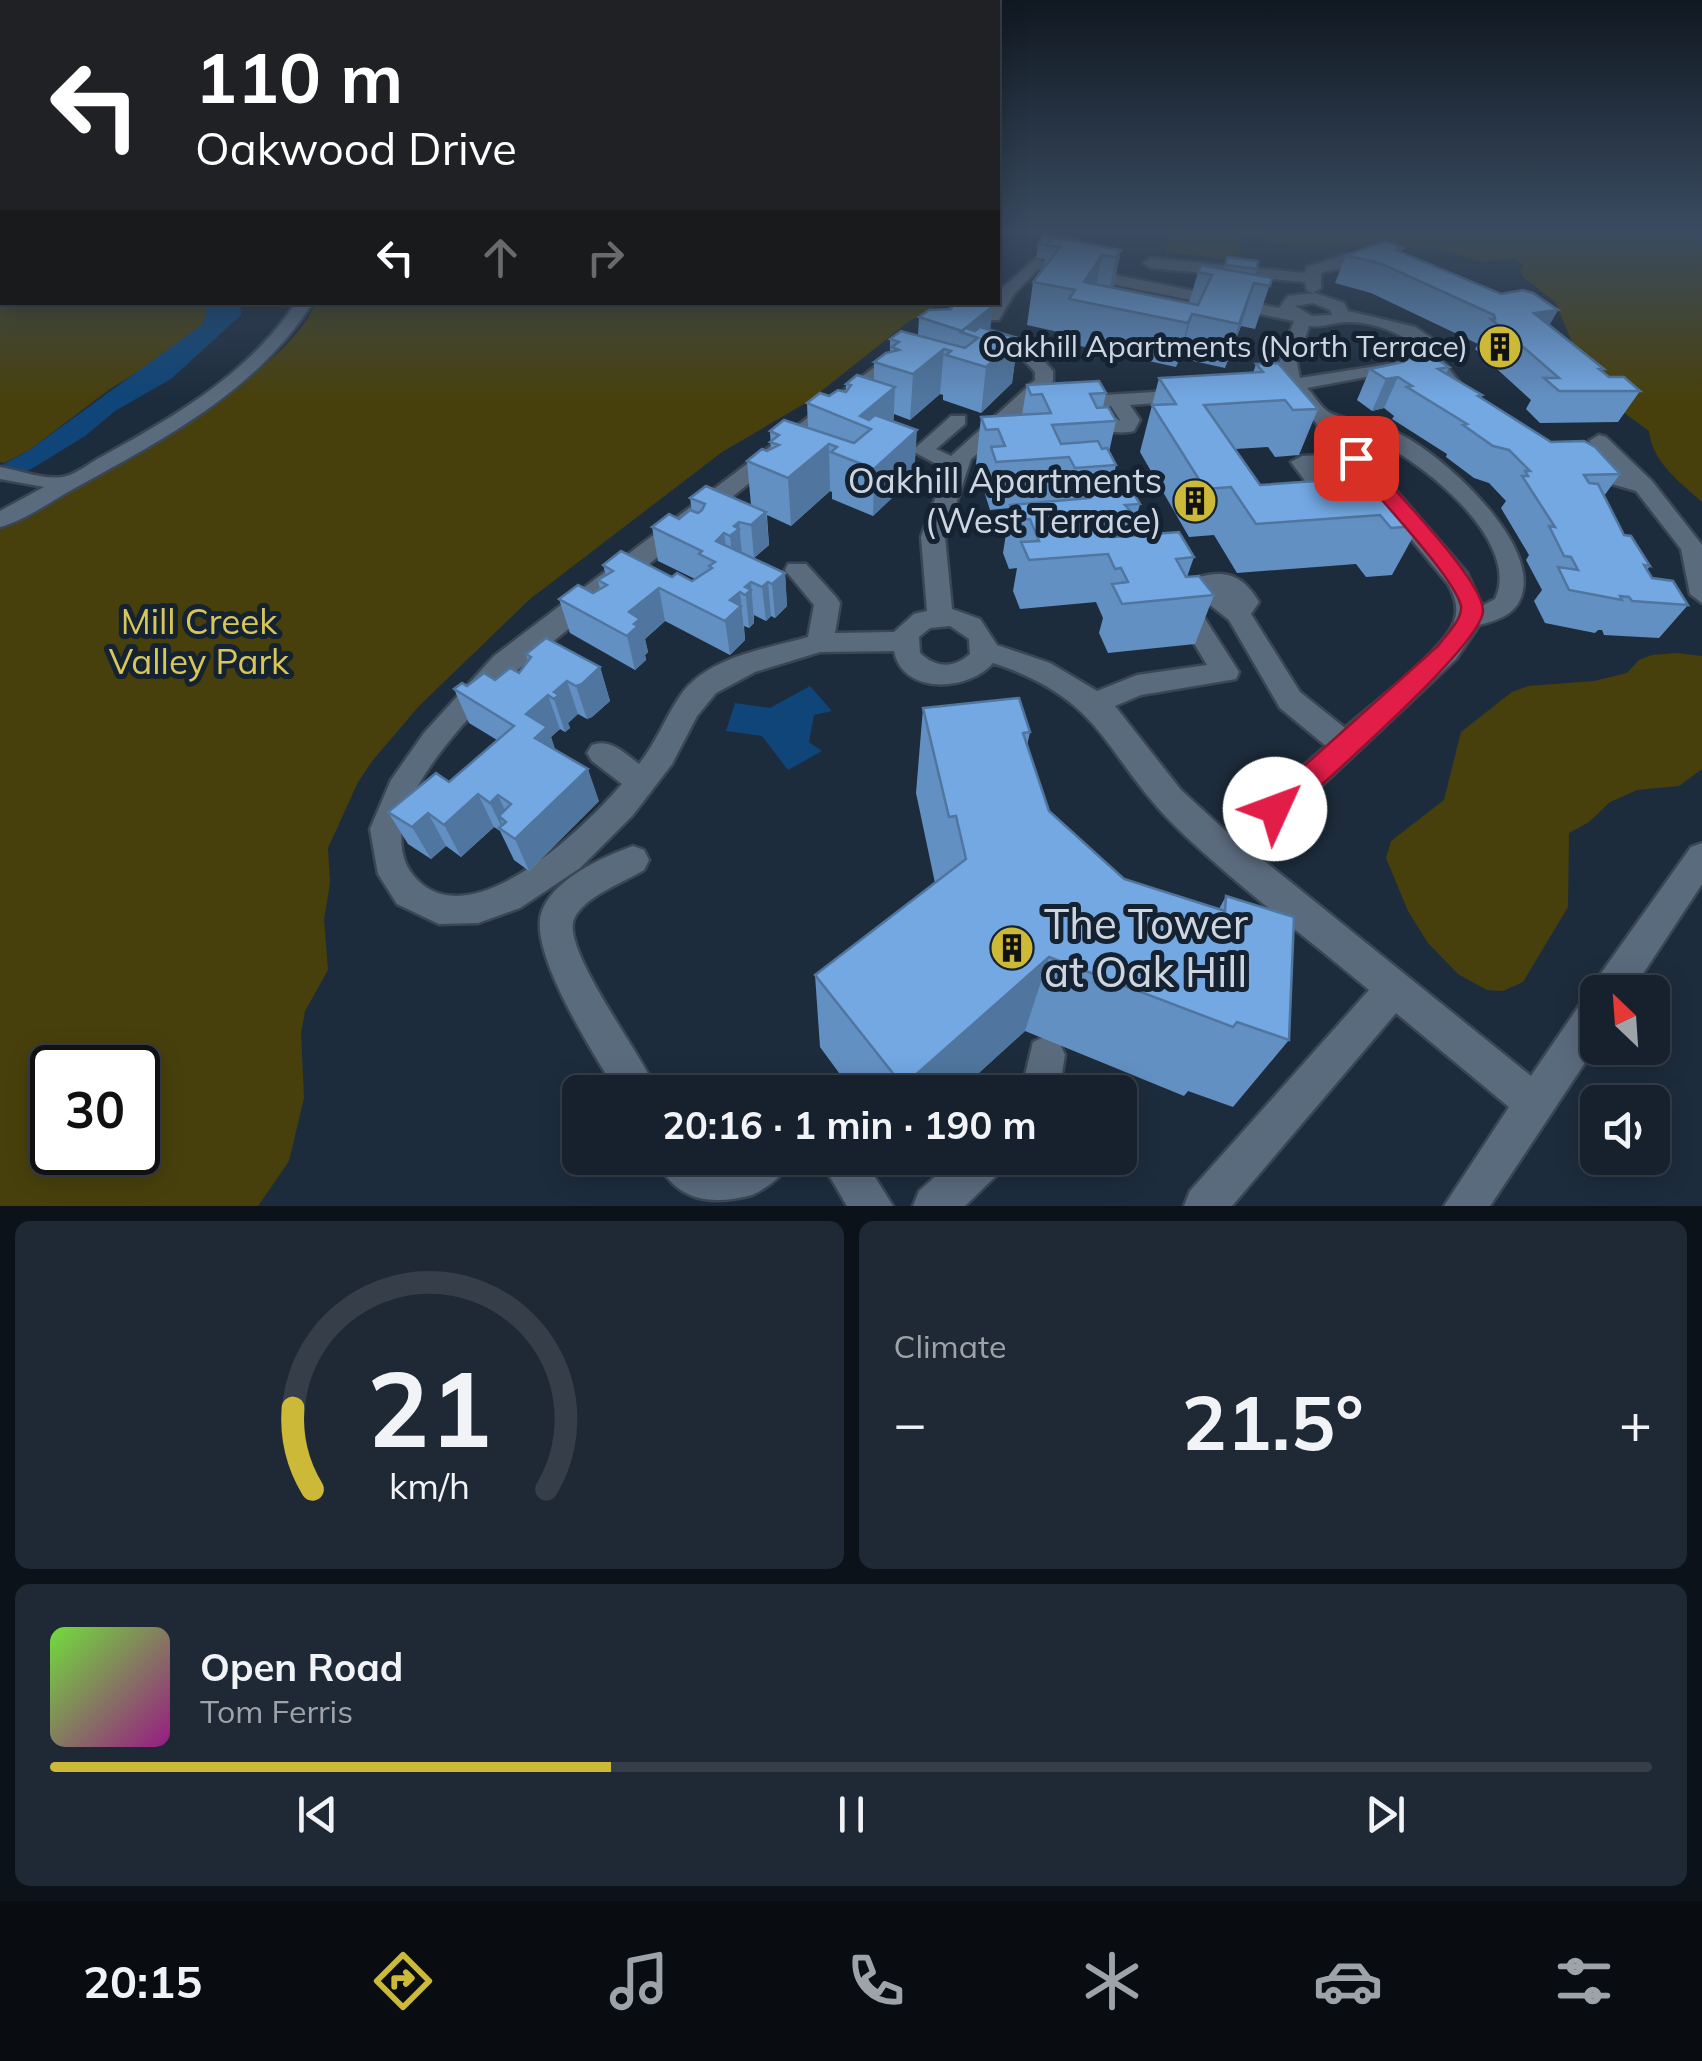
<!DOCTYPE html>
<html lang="en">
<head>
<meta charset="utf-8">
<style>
  body { margin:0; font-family:Mulish,sans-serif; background:#1f2935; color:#f1f3f6; height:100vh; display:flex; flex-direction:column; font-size:38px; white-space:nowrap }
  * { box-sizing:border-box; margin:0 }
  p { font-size:32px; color:#9ea3aa }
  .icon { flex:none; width:55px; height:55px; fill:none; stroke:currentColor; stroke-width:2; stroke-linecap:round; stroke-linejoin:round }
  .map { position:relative; height:1206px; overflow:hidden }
  .sheet { display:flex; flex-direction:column; gap:15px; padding:15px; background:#0c1219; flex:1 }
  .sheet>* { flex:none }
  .top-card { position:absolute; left:0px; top:0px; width:1000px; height:305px; box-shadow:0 5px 25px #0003,0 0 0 2px #353e49; background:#202124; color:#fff; overflow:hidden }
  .needle { width:65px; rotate:335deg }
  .fabs { position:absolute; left:1580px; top:975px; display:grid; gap:20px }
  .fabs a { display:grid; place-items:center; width:90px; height:90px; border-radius:15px; background:#16212d; box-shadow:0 5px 25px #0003,0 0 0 2px #353e49; font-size:50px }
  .speed { position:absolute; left:30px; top:1045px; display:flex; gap:20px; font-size:50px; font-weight:700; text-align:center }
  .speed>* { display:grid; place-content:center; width:130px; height:130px; border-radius:50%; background:#16212d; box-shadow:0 5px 25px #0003,0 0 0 2px #353e49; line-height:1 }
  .speed .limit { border:5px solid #111; border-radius:15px; background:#fff; color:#111 }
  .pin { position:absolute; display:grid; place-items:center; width:85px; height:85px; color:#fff; margin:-42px; border-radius:20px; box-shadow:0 5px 15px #0006 }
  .me { position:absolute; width:110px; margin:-55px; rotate:47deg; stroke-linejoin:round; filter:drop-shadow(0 0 8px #0008) }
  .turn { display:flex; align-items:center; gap:35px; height:210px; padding:0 30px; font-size:45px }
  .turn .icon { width:130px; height:130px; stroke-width:2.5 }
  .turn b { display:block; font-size:70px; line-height:85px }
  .lanes { display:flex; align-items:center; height:95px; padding:0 30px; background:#0003; justify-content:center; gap:50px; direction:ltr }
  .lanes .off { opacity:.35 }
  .big { font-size:75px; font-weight:700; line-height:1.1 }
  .sheet .tile { flex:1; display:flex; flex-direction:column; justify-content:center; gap:15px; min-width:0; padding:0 35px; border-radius:15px; background:#1f2935 }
  .sheet .dial { align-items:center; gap:0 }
  .dial svg { height:260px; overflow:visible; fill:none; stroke:#353e49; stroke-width:7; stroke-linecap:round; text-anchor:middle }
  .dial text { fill:#f1f3f6; stroke:none }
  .song { display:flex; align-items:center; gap:30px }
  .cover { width:120px; height:120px; border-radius:15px; background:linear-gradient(135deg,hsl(100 70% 55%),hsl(310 70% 35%)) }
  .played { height:10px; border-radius:5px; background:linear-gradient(90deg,#cdb938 35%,#353e49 35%) }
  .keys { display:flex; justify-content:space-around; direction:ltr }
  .heat { display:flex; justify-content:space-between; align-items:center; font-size:55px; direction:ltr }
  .sheet .tiles { flex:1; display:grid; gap:15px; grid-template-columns:1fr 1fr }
  .tile:last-child { grid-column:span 2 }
  .trip { position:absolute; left:562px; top:1075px; width:575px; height:100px; border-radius:15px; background:#16212d; box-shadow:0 5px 25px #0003,0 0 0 2px #353e49; font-weight:700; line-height:100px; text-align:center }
  .menu { display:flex; height:160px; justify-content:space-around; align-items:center; background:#090d12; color:#9ea3aa }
  .menu .icon { width:70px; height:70px }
  .menu .current { color:#cdb938 }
  .menu b { font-size:45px; color:#f1f3f6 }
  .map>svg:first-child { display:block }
</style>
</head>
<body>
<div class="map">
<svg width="1702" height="1206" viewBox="0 0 1702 1206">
  <rect width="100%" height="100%" fill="#1d2c3c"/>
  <g fill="#48400c" fill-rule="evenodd">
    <path d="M0 230 2 302H202L207 310 203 324 163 356 110 389 28 451 4 463 0 462Z"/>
    <path d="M1170 230H1702V502C1680 482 1652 462 1649 431L1623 412 1579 358 1555 302 1523 277 1520 271 1523 266 1516 259 1480 262 1433 248 1300 247 1241 236 1239 261 1166 252Z"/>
    <path d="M315 303H942L908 322 809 401 722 452 530 599 419 706 373 760 358 782 328 848 330 883 324 919 328 970 305 1011 301 1033 304 1098 289 1161 258 1206H0V528C74 486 289 379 315 303ZM52 1068H138V1152H52Z"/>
    <path d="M1677 653 1702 656V769L1679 786 1637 790 1610 802 1589 822 1569 833 1568 907 1523 982 1503 991 1487 990 1458 974 1428 943 1408 911 1386 858 1391 841 1444 800 1461 732 1512 692 1528 686 1594 681 1627 673 1639 660 1652 655Z"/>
  </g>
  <g fill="#0f4578">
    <path d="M202 303H240L241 315 171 379 115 411 85 436 33 468 0 483V466L28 451 203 324 207 310Z"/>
    <path d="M810 686 832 711 814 715 809 742 822 751 788 770 762 736 726 731 735 703 770 708Z"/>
  </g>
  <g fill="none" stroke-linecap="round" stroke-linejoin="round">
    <path stroke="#0f4578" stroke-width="4" d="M1698 230 1702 240"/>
    <defs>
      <g id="minor">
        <path d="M1344 255H1377L1385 260C1372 268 1340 266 1321 273V288L1313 293 1307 291 1305 282 1151 268 1143 263 1151 258 1305 273 1307 267Z"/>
        <path d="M1035 259 1279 308 1288 296 1315 293 1344 303 1348 311 1415 327 1442 345V360L1460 383 1451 389 1444 387 1424 360 1427 351C1405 336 1377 322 1350 322 1336 321 1324 328 1309 326L1297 363 1300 378 1409 361V369L1307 388C1314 395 1320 406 1327 411 1337 419 1382 425 1400 434 1442 455 1533 537 1523 590 1519 613 1500 620 1479 625L1456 659 1252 851 1531 1076 1585 997 1593 994 1597 979 1691 847 1702 843V884L1631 992H1598V1043L1490 1206H1444L1509 1107 1396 1013 1232 1206H1184L1190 1191 1369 990C1305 936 1236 885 1176 827 1103 755 1106 700 993 663 969 691 903 696 894 651L820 652 755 672 716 693 697 716 672 764 633 815 580 868 520 908 478 923 439 924 397 904 378 874 370 829 391 780 424 733 494 656 897 350 903 351V359L499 685C466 721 426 762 407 808 399 829 398 857 413 875 468 943 585 827 622 784L592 761 587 753 592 745C611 738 624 753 639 764 656 743 665 718 680 696 707 657 765 649 808 637L814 605 785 570 788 564H806L836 597 840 603 835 633 894 632 914 614 927 611 921 537 946 469 912 451 951 416H965V424L936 449 951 456 1035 380V372L1023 359 981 344 978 340 987 335 1035 351 1053 371V381L1025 413 971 459 945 537 952 609 980 619 997 645 1050 663 1097 691 1137 675 1207 665 1170 603 1173 597H1191L1239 672 1236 679 1141 695 1115 706 1181 790 1228 833 1326 746 1280 708 1229 620 1195 593 1199 577C1228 569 1244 577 1259 602L1251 614 1300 692 1345 728C1370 706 1444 650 1454 622 1459 608 1455 596 1448 584L1351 466 1317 467 1337 493 1350 499 1347 504 1323 505 1291 462 1302 456 1341 454 1282 381 1279 363 1294 321 1038 269 1014 294 999 320H987L985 316 993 302H998L1001 289ZM1313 303 1330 310 1332 315 1312 316 1295 306ZM1341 427C1395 437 1526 535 1495 599L1482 606 1467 573ZM950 626 969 639 970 654C953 669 936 668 920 653L919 637 930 628Z"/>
        <path d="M296 302H313C257 391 164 439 75 488 51 501 26 520 0 527V511L44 487 0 479V467C18 470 44 480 62 477 74 476 91 462 103 456 176 416 250 373 296 302Z"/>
        <path d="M1187 390 1194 392V400L1130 405 1140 420 1134 431C1106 437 1093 424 1078 402L1088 396ZM1111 406 1120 420V421L1101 407Z"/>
        <path d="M1599 435 1606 437 1652 481 1702 545V603L1690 594 1681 549 1636 491 1577 474 1574 469 1585 463 1618 472 1589 441Z"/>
        <path d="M633 846 644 850 649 860 644 870C625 882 584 896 574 919 561 950 645 1058 657 1092H617C595 1056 530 955 541 914 551 880 602 857 633 846Z"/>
        <path d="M1046 1036 1059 1042 1065 1055 1059 1092H1021L1033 1042Z"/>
        <path d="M656 1158H701C716 1171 723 1161 739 1158 754 1154 776 1157 791 1158 784 1176 770 1186 752 1195 710 1206 674 1201 656 1158Z"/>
        <path d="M819 1158H863L893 1206H847Z"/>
        <path d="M956 1158H1006L1000 1172 965 1206H913L919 1191Z"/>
      </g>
    </defs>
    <use href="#minor" stroke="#3a4654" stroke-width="5"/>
    <use href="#minor" fill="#5b6b7e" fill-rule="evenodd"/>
  </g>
  <g fill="#6390c3">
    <path d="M1077 242 1121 250 1113 288 1189 303 1198 272 1223 269 1227 257 1257 269 1255 275 1272 278 1255 329 1241 326 1225 368 1180 358 1176 367 1062 342 1063 333 1027 325 1033 282 1044 268 1045 259 1036 258 1038 244Z"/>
    <path d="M1403 248 1401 253 1501 294 1558 310 1549 325 1604 369 1602 371 1609 377 1640 391 1618 422 1540 423 1526 409 1531 400 1475 349 1478 344 1371 293 1335 283 1346 255Z"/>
    <path d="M950 302H983L990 330 1018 338 1012 383 981 413 943 400V395L940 394 910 420 894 414 893 422 914 477 873 516 832 499V492L830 491 791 526 767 515 769 545 754 558 785 573 787 606 775 618 771 616 766 621 754 615V623L749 628 744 626 745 640 730 655 665 621 645 639 648 652 645 655 646 660 635 670 570 633 559 599 593 593 600 589 598 580 606 575 603 565 692 581 695 579 658 561 652 527 679 519 692 511 690 498 751 505 747 461 771 449 770 431 808 428 807 403 846 392V384L874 380V362L890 352V339L918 335 919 317 949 309Z"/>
    <path d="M1400 359 1449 367 1446 374 1482 395 1481 398 1551 442 1620 474 1604 496 1624 535 1650 566 1647 570 1652 578 1688 605 1659 638 1604 635 1602 630H1598L1595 633 1545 623 1534 601 1542 590 1526 560 1529 555 1501 508 1506 501 1489 483 1474 478 1446 457 1447 454 1392 419 1394 416 1384 408 1372 411 1357 400 1370 369 1398 363Z"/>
    <path d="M1256 364 1318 409 1299 455 1275 457 1268 447 1235 449 1260 485 1330 480 1336 468 1419 526 1392 575 1366 577 1356 564 1237 573 1214 535 1189 537 1140 452 1159 378 1253 373Z"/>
    <path d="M1027 385 1106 393 1103 407 1116 421 1109 452 1116 465 1111 486 1140 504 1131 535 1194 557 1187 577 1214 595 1195 644 1108 653 1099 633 1103 618 1096 602 1020 609 1013 591 1017 568 1009 569 1003 553 1010 508 990 510 985 494 987 476 980 477 976 464 981 417 1022 415Z"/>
    <path d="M526 654 600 667 610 701 592 717 587 719 578 714 568 723 570 728 565 732 560 729 551 737 555 750 599 801 529 871 514 860 500 831 494 827 461 857 446 846 431 859 408 844 388 812 449 782 497 740 469 723 454 689 519 673 528 661Z"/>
    <path d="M923 708 1030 732 1027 746 1049 811 1124 879 1219 909 1226 896 1289 1040 1233 1107 1188 1091 1184 1096 1025 1031 958 1092H853L820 1047 815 975 935 883 916 793Z"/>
  </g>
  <g fill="#50769f">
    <path d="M1121 250 1112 291 1107 299 1116 257Z"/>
    <path d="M1102 255 1094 297 1084 282Z"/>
    <path d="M1254 283 1241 326 1225 368 1239 324Z"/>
    <path d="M993 306 988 349 978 338 962 331Z"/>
    <path d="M1558 310 1541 340 1534 313Z"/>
    <path d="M1192 314 1180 358 1176 367 1188 323Z"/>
    <path d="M1018 338 1012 383 981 413 986 367Z"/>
    <path d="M944 349 940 394 910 420 913 374Z"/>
    <path d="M1398 377 1384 408 1372 411 1386 379Z"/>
    <path d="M895 387 893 433 871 429 860 416Z"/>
    <path d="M917 430 914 477 873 516 874 469Z"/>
    <path d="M829 444 830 491 791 526 788 478Z"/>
    <path d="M766 512 769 545 754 558 751 525Z"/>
    <path d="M739 522 742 555 734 569 730 536 734 526Z"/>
    <path d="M724 533 729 567 716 541Z"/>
    <path d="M785 573 787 606 775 618 772 584Z"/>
    <path d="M751 582 754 623 749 628 745 587Z"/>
    <path d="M768 582 771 616 766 621 762 587Z"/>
    <path d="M659 588 665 621 645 639 648 652 645 655 646 660 635 670 627 636 629 612Z"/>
    <path d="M740 592 745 640 730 655 725 621 730 600Z"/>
    <path d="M600 667 610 701 592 717 587 719 576 686Z"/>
    <path d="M567 681 578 714 568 723 570 728 565 732 554 699V692Z"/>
    <path d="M548 695 560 729 551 737 559 760 548 771 526 714Z"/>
    <path d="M588 769 599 801 529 871 515 839Z"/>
    <path d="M478 794 494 827 461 857 444 825Z"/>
    <path d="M498 795 513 828 499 816 507 834 504 832 490 803Z"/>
    <path d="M428 813 446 846 431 859 412 827Z"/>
    <path d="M1049 957 1025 1031 958 1092H902L903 1086Z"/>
  </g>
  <g fill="#73a8e3" stroke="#50769f" stroke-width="2.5">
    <path d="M1045 234 1078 239 1076 242 1053 237 1047 245 1038 244Z"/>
    <path d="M1053 237 1121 250 1116 257 1102 255 1084 282 1198 305 1212 275 1198 272 1201 265 1272 278 1270 286 1254 283 1239 324 1192 314 1188 323 1069 299 1075 290 1033 282 1060 247 1047 245Z"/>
    <path d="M1386 241 1403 248 1396 250 1501 294 1523 290 1533 293 1558 310 1534 313 1604 369H1599L1609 377H1624L1640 391H1559L1544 378H1559L1491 319H1495L1494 315 1382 264 1346 255Z"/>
    <path d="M1227 257 1258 261 1257 269 1226 265Z"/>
    <path d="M950 302H983L993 306 962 331 919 317 929 310 951 309 954 304Z"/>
    <path d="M980 327 1018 338 986 367 946 355 951 351 944 349 913 374 874 362 886 353 899 350 892 347 899 342 890 339 901 331 965 348 978 338 961 332 966 328 975 331Z"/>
    <path d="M1432 356 1449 367 1438 369 1482 395 1478 396 1551 442 1584 441 1595 447 1620 474 1584 475 1589 483 1598 484 1624 535 1631 536 1650 566 1644 565 1652 578 1673 581 1688 605 1632 601 1629 597 1620 596 1622 600 1569 590 1558 567 1578 570 1571 557 1564 556 1549 526 1555 527 1522 476H1528L1525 471H1530L1509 450 1493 446 1463 425 1467 424 1407 387 1412 386 1398 377 1386 379 1370 369 1403 362 1400 359Z"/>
    <path d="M1278 363 1318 409 1293 410 1285 400 1204 405 1260 485 1345 479 1336 468 1367 466 1419 526 1391 528 1380 515 1256 524 1231 487 1205 489 1152 405 1176 404 1159 378 1263 372 1256 364Z"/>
    <path d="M857 375 895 387 860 416 869 420 875 415 917 430 874 469 831 452 837 447 829 444 788 478 747 461 762 449 767 451 779 445 770 442 779 435 770 431 784 420 854 443 871 429 807 403 820 393 829 396 838 390 846 392 851 385 846 384Z"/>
    <path d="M1099 381 1106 393 1090 394 1097 408 1108 407 1116 421 1052 425 1061 444 1098 441 1102 449 1107 448 1116 465 1075 468 1069 457 996 462 991 447 1005 446 998 429 986 430 981 417 1051 413 1042 394 1031 395 1027 385Z"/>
    <path d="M1129 485 1140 504 1125 505 1134 515 1101 517 1109 533 1114 537 1179 532 1194 557 1176 559 1186 577 1199 576 1214 595 1122 604 1112 584 1128 582 1121 568 1115 569 1108 554 1029 560 1021 542 1039 541 1030 519 1016 520 1010 505 1090 498 1085 488Z"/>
    <path d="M706 486 766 512 751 525 739 522 734 526 739 529 730 536 724 533 716 541 785 573 772 584 768 582 762 587 751 582 745 587 751 590 745 595 740 592 730 600 741 606 725 621 659 588 629 612 640 619 634 624 638 626 627 636 559 599 578 585 593 593 607 585 598 580 613 571 603 565 621 551 672 577 677 573 692 581 712 568 709 566 715 562 699 554 702 551 652 527 669 514 679 519 690 510 698 513 702 510 705 504 690 498Z"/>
    <path d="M546 638 600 667 582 684 576 686 567 681 554 692 559 695 554 699 548 695 526 714 547 727 535 738 588 769 515 839 499 828 506 822 499 816 511 804 498 795 490 803 478 794 444 825 428 813 412 827 388 812 436 773 449 782 514 726 454 689 462 683 467 686 484 673 495 680 510 668 519 673 531 657 526 654Z"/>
    <path d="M1019 698 1030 732 1023 733 1049 811 1124 879 1225 911 1226 896 1294 917 1289 1040 1237 1022 1233 1027 1049 957 903 1086 815 975 966 859 956 816 949 817 923 708Z"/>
  </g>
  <linearGradient id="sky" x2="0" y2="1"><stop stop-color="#101821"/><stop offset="0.58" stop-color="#3a4b61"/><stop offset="1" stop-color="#3a4b61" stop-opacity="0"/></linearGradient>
  <rect width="1702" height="399" fill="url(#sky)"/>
  <path fill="#e11d48" stroke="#92132f" stroke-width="2.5" d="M1356 453 1363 454C1387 483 1482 578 1483 610 1485 643 1317 788 1285 818L1275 821 1265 818 1261 809 1265 801 1438 646C1445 636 1463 619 1461 606 1454 575 1370 490 1347 458Z"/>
  <defs>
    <symbol id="building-disc" viewBox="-11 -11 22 22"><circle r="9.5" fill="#cdb938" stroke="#142232"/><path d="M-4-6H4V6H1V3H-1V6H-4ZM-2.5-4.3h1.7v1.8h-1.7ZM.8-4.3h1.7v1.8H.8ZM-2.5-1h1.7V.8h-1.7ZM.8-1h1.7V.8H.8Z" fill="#111"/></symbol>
  </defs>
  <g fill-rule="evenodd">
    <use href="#building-disc" x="1475" y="322" width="50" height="50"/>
    <use href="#building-disc" x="1170" y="476" width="50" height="50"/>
    <use href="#building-disc" x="987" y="923" width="50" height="50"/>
  </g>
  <g text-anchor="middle" stroke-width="10" stroke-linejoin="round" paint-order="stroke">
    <g font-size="30" fill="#cdd6e1" stroke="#142232" text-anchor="end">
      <text x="1468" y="357">Oakhill Apartments (North Terrace)</text>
    </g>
    <g font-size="35" fill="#cdd6e1" stroke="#142232" text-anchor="end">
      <text x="1162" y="493">Oakhill Apartments<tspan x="1162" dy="40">(West Terrace)</tspan></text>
    </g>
    <g font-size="35" fill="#d8c757" stroke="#142232">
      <text x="199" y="634">Mill Creek<tspan x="199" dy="40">Valley Park</tspan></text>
    </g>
    <g font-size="42" fill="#cdd6e1" stroke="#142232" text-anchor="start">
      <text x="1044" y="939">The Tower<tspan x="1044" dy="48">at Oak Hill</tspan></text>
    </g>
  </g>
</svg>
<div class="fabs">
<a><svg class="needle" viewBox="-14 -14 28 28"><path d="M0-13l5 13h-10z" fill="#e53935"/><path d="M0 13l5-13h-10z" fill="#9ea3aa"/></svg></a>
<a><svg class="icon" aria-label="sound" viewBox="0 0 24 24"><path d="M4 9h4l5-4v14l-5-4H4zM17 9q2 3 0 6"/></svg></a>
</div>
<div class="speed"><div class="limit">30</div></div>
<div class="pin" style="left:1356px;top:458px;background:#d93025"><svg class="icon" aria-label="arrive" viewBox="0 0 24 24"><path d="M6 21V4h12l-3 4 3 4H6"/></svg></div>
<svg class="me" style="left:1275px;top:809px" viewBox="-20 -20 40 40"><circle r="19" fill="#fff"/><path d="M0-13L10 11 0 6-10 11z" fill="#e11d48"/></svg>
<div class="trip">20:16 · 1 min · 190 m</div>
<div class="top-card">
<div class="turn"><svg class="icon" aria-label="left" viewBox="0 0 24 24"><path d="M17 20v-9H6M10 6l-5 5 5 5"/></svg><div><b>110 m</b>Oakwood Drive</div></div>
<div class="lanes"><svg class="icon" aria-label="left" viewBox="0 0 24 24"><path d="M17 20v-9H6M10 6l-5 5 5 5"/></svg><svg class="icon off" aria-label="ahead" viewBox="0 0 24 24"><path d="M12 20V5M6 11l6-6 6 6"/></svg><svg class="icon off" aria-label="right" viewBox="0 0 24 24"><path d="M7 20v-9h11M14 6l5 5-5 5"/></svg></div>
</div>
</div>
<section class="sheet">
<div class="tiles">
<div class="tile dial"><svg viewBox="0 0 100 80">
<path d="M14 69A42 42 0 1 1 86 69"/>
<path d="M14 69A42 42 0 0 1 8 44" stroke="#cdb938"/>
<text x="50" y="56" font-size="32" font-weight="700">21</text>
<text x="50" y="72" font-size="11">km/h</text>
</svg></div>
<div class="tile"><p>Climate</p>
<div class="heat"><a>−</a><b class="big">21.5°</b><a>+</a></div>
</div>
<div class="tile">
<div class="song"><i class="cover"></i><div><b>Open Road</b><p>Tom Ferris</p></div></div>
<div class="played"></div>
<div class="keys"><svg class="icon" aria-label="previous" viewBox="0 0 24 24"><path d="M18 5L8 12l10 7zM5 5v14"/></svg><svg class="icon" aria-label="pause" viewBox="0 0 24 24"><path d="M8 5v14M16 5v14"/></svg><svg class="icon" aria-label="next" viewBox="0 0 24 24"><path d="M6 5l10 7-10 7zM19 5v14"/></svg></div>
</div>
</div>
</section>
<nav class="menu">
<b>20:15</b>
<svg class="icon current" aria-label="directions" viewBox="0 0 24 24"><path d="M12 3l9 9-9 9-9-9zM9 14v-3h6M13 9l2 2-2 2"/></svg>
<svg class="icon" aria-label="music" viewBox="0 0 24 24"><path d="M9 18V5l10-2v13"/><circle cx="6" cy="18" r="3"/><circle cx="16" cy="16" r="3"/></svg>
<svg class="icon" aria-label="phone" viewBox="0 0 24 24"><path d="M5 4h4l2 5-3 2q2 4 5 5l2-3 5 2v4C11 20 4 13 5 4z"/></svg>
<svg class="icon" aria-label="climate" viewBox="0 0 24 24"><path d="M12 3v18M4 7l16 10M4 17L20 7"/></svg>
<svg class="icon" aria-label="car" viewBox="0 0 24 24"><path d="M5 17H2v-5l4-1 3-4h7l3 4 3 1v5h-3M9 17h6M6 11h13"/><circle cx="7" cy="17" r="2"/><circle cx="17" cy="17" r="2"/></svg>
<svg class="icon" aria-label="filters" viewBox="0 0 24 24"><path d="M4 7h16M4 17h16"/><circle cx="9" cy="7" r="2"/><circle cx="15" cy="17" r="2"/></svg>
</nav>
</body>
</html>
